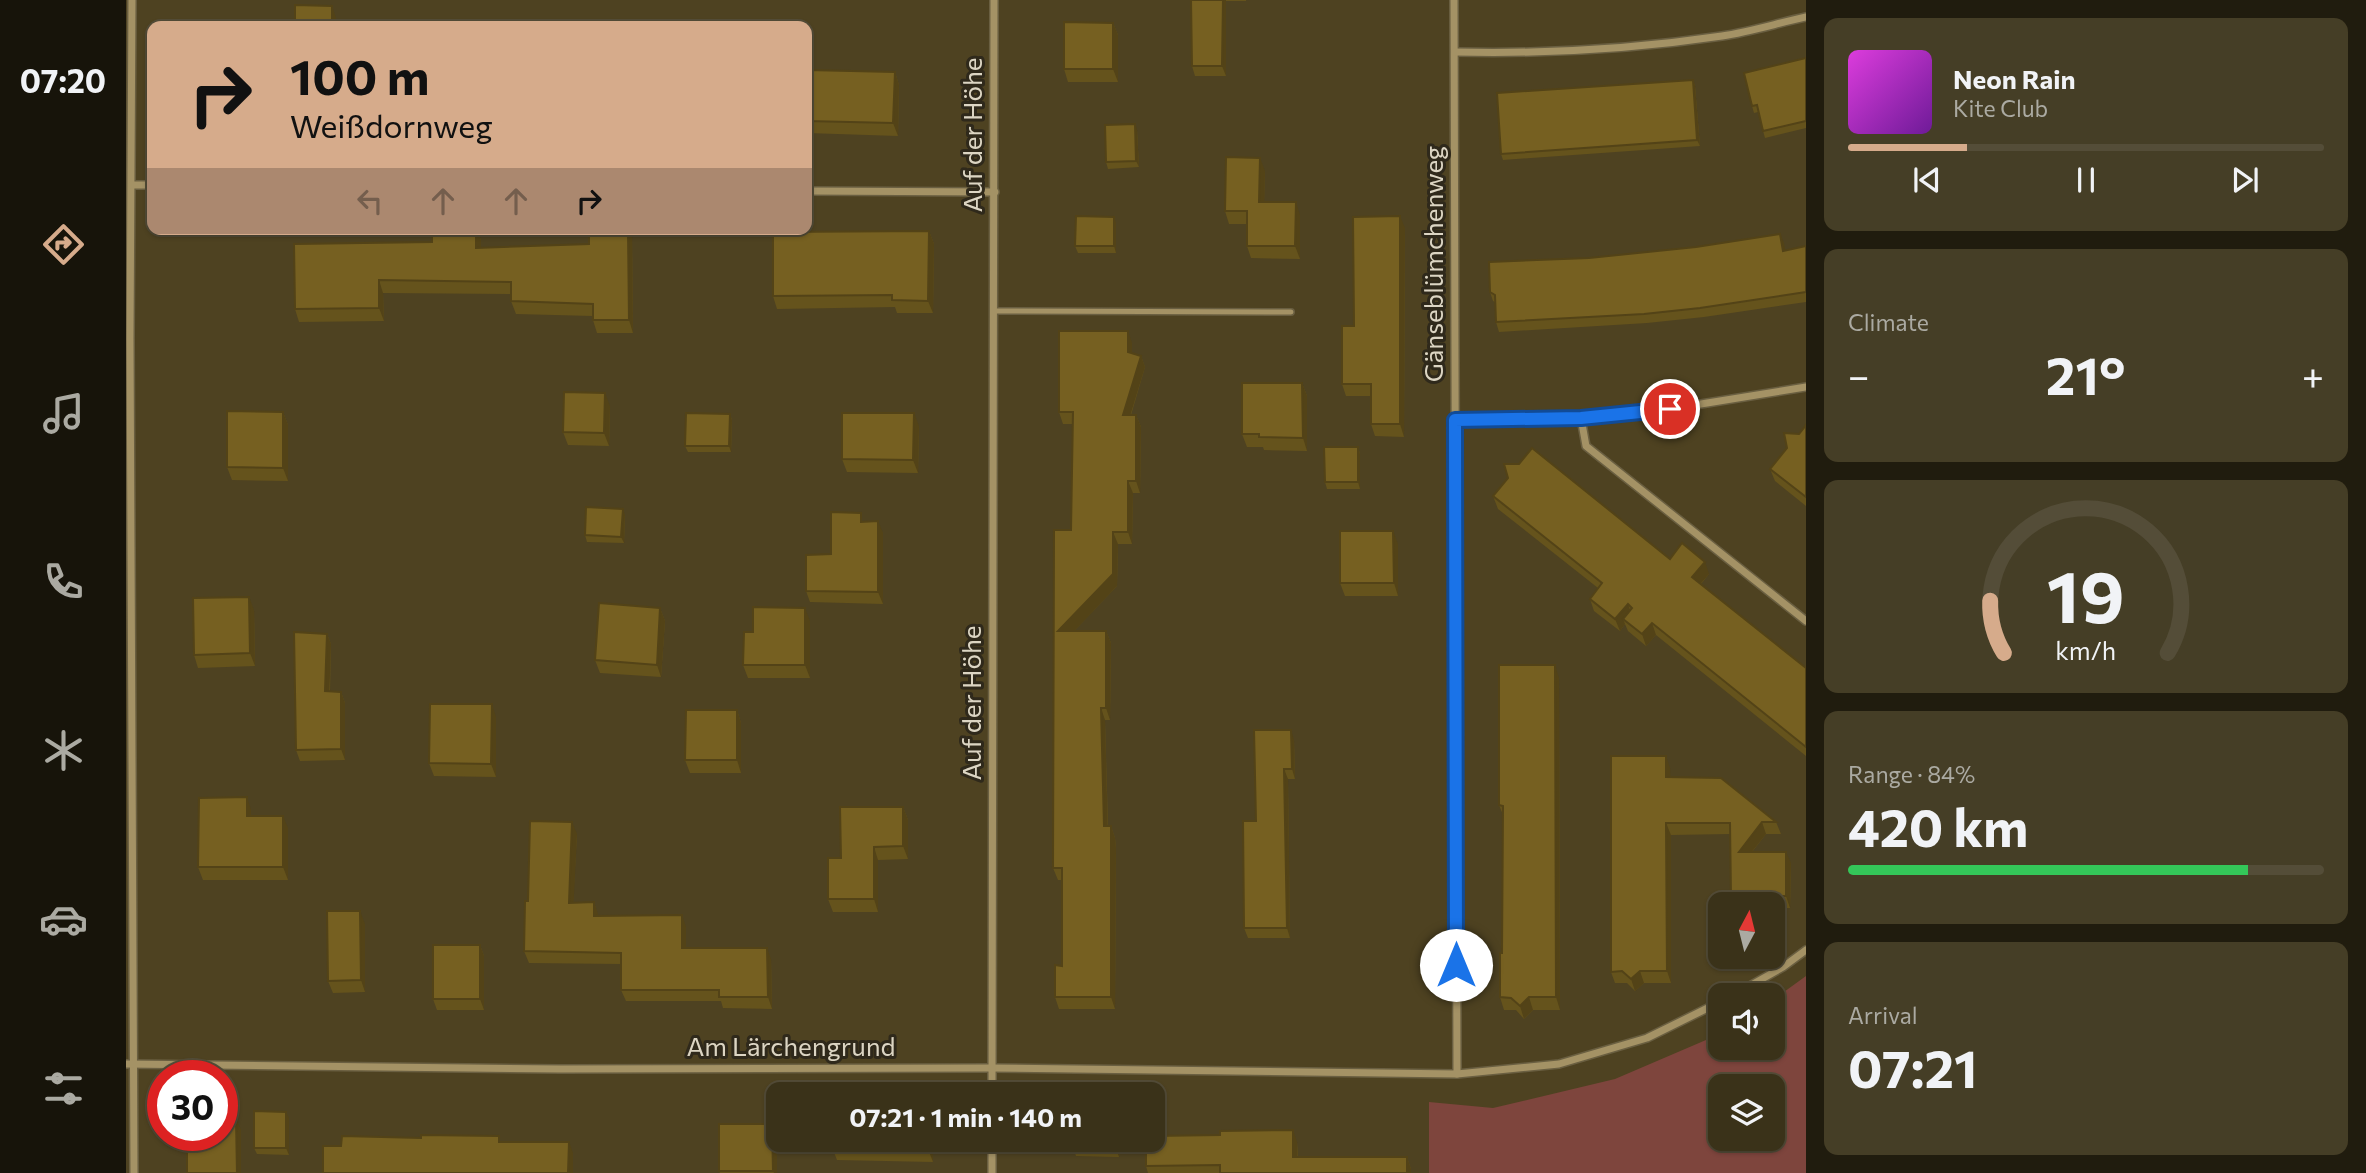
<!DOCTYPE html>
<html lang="en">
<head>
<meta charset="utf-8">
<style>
  body { margin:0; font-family:Commissioner,sans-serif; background:#453e26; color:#f1f3f6; height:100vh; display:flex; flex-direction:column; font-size:26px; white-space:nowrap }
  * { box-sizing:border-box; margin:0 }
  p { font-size:23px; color:#abaaa2 }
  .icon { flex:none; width:38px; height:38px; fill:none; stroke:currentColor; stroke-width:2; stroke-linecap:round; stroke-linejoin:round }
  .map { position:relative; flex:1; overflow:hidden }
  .drawer { display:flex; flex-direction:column; gap:18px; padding:18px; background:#201c0e; width:560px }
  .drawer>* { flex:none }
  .top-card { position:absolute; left:21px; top:21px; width:665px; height:214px; border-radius:14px; box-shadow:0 2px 5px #0004,0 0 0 2px #544d38; background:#d6ab8b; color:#111; overflow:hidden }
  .needle { width:46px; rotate:7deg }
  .tools { position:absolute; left:1582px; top:892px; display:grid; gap:14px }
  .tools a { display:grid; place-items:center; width:77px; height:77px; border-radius:14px; background:#3a3219; box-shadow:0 2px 5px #0004,0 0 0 2px #544d38; font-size:35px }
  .speed { position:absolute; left:21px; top:1060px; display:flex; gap:14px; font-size:35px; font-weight:700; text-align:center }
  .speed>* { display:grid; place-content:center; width:91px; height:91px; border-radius:50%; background:#3a3219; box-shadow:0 2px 5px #0004,0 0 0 2px #544d38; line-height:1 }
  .speed .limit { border:10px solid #d22; background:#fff; color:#111 }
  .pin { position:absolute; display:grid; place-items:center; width:60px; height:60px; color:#fff; margin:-30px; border:4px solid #fff; border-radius:50%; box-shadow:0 2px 7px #0007 }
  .me { position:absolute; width:77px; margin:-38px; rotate:0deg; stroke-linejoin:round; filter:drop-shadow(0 0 5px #0008) }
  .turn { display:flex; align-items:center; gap:24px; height:147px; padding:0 28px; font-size:32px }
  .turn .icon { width:91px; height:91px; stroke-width:2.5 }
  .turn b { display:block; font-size:49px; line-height:60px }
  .lanes { display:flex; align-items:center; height:66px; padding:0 28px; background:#0003; justify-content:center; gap:35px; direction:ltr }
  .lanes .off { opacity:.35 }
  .big { font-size:52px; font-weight:700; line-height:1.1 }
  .drawer .tile { flex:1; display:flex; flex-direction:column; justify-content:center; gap:10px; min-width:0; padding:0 24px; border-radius:14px; background:#453e26 }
  .drawer .dial { align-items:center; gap:0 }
  .dial svg { height:182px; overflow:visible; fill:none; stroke:#544d38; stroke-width:7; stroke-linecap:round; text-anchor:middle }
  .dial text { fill:#f1f3f6; stroke:none }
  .song { display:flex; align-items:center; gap:21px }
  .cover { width:84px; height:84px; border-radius:10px; background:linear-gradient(135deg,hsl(300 70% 55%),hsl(280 70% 35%)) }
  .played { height:7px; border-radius:4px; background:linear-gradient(90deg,#d6ab8b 25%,#544d38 25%) }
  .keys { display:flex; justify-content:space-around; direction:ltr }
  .heat { display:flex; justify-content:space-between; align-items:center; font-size:38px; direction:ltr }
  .charge { height:10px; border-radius:5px; background:linear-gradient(90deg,#34c759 84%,#544d38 0) }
  .trip { position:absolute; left:640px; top:1082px; width:399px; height:70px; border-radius:14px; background:#3a3219; box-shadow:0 2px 5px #0004,0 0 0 2px #544d38; font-weight:700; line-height:70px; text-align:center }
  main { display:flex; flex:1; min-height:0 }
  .dock { display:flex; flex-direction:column; width:126px; justify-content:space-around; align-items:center; background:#17140a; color:#abaaa2 }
  .dock .icon { width:49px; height:49px }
  .dock .selected { color:#d6ab8b }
  .dock b { font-size:32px; color:#f1f3f6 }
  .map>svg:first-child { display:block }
</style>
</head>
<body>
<main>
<nav class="dock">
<b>07:20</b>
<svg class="icon selected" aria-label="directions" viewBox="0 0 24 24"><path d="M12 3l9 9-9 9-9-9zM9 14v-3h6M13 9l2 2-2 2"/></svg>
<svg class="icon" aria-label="music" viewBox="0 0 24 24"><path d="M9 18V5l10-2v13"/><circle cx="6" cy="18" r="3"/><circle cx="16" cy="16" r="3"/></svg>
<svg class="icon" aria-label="phone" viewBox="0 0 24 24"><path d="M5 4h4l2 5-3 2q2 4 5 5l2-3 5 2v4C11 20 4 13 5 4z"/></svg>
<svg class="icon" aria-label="climate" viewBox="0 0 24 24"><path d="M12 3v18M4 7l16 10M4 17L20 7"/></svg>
<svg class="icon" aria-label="car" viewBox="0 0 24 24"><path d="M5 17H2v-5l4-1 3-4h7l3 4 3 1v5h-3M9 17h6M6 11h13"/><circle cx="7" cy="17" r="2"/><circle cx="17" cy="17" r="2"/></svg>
<svg class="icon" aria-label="filters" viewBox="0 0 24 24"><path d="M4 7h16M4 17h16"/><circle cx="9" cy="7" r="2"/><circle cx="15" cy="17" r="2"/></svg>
</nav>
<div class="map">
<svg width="1680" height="1173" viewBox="0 0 1680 1173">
  <rect width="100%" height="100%" fill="#4e4221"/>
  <path fill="#7e453d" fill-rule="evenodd" d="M1680 976V1173H1303V1102L1367 1108 1489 1079 1594 1034V1048H1647V1000ZM1594 1087H1647V1139H1594Z"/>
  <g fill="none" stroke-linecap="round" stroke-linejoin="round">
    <defs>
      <path id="service" d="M868 311 1165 312"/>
      <g id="minor">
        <path d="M6 0 4 339 8 1173"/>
        <path d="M1328 0 1331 1074"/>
        <path d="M1329 52C1418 54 1508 49 1596 36 1624 32 1652 23 1680 17"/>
        <path d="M6 185H26"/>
        <path d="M681 191 869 192"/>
        <path d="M1455 418 1460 446 1680 621"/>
        <path d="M1329 420 1455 418 1544 409 1680 387"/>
        <path d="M1606 996 1657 967 1680 950"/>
        <path d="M0 1064 435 1069 866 1068 1331 1074 1433 1064 1521 1038 1594 1002"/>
        <path d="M866 1094 868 0"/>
        <path d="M866 1173V1139"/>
      </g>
    </defs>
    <use href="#service" stroke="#6a5f41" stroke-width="8"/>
    <use href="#minor" stroke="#6a5f41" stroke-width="10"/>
    <use href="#service" stroke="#a49265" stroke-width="5"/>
    <use href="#minor" stroke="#a49265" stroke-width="7"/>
  </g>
  <g fill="#65531c">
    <path d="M1065 0H1120V1H1100V76H1069L1066 66Z"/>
    <path d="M987 23 992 35V82H942L938 69Z"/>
    <path d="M1680 58V128L1639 138 1632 112 1628 113 1626 106Z"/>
    <path d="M681 70 769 72 773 85 772 136 681 133Z"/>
    <path d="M1567 80 1569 86 1574 146 1377 160 1375 154Z"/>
    <path d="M1011 130 1013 167 982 169 980 162Z"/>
    <path d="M1139 171 1138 202 1174 215V259L1125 258 1121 246V224H1103L1099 211Z"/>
    <path d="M990 223V253H952L949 246Z"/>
    <path d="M1279 228 1278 437 1249 436 1245 424V396H1220L1216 384 1228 326Z"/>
    <path d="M350 229 355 240V248L463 244 506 234 507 333H471L467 320V316L390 314 385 301V294L257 293 258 321 173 322 169 309 306 242Z"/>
    <path d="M803 231 808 244 807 313H771L769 307 651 309 647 296Z"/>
    <path d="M1654 234 1659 251 1680 246V302L1578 317 1521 323 1373 332 1370 322 1369 302 1367 301 1364 292 1463 258 1570 247Z"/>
    <path d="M1006 343V353L1015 356 1019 367 1005 415H1010L1015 427 1014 493H1007L1006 544H992L991 586 948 631H980L985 643 984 720H979L982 826H985L989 838 990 848 989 1009H933L929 997 936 966V880H932L927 868 945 530 947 424H937L933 412Z"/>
    <path d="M1176 383 1181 396V451L1138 450 1137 447H1121L1116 434Z"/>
    <path d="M484 406 483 446 442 445 437 432Z"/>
    <path d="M157 412 162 425V481L106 480 101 467Z"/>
    <path d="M604 414 606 420 605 452H562L559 446Z"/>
    <path d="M1680 425V506L1649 481 1644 469Z"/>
    <path d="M793 426 792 473 721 472 716 459Z"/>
    <path d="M1232 447 1234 454V489H1201L1199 482Z"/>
    <path d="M1367 496 1583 574 1575 584 1680 668V756L1530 635 1520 646 1502 631 1499 624 1494 631 1468 611 1464 599 1472 588 1372 509Z"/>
    <path d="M499 515 498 543 461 542 459 535Z"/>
    <path d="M738 521 757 533V604L684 602 680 591 705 554Z"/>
    <path d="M1272 544V596H1219L1214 583Z"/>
    <path d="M534 608 539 621 535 677 474 673 469 660Z"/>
    <path d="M128 610 129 666 72 668 68 655Z"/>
    <path d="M684 621V678H622L617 665 627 632Z"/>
    <path d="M201 634 205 644 204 691 215 692 219 703V760L174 761 170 750Z"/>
    <path d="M1433 678 1434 1010H1407L1398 1019 1390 1010H1378L1374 997 1376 953 1377 815 1373 805Z"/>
    <path d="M611 710 615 723V773H564L559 760Z"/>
    <path d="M370 717V777L308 776 303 763Z"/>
    <path d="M1168 740 1169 779H1162L1164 938H1122L1118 928 1130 821Z"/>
    <path d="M1544 768V777L1650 822 1655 834H1640L1626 852 1665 863 1664 908H1647V905H1608L1605 896 1604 834 1545 835V983H1518L1509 991 1501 983H1489L1485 972Z"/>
    <path d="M777 807 782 820V859L752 860V912H707L702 899 715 858Z"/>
    <path d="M125 810V816L162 828V880H77L72 867Z"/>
    <path d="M451 834 447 903 468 902 472 916 560 927V948L645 959 646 1009 597 1008 595 1001H500L495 990V964L403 963 398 951 402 901Z"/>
    <path d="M239 924V992L207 993 202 981Z"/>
    <path d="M354 945 358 956V1010H311L307 999Z"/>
    <path d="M163 1118V1155L131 1154 128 1148Z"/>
    <path d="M651 1136V1173H594L593 1171Z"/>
    <path d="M807 1139V1162L711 1160 706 1147Z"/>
    <path d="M948 1139H994L993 1157 950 1156 948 1150Z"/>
    <path d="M1171 1142 1172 1157H1281L1285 1169V1173H1022L1020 1166Z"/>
  </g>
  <g fill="#534317">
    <path d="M1097 0H1100V76L1096 66Z"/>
    <path d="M206 6 210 18V26H206Z"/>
    <path d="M987 23 992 35V82L987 69Z"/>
    <path d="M769 72 773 85 772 136 767 123Z"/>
    <path d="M1567 80 1569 86 1574 146 1571 140Z"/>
    <path d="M1009 124 1011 130 1013 167 1010 161Z"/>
    <path d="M1134 158 1139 171 1138 214 1133 202Z"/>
    <path d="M1170 202 1174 215V259L1169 246Z"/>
    <path d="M1274 216 1279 228 1278 437 1274 424Z"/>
    <path d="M988 217 990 223V253L988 246Z"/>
    <path d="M350 229 355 240V261L350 248Z"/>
    <path d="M502 229H505L506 234 507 333 503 320Z"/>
    <path d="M803 231 808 244 807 313 802 301Z"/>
    <path d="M1654 234 1658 243 1661 261 1657 251Z"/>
    <path d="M253 280 257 293 258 321 253 308Z"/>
    <path d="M1002 331 1006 343V364L1002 352Z"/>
    <path d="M1015 356 1019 367 1001 426 997 415Z"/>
    <path d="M1176 383 1181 396V451L1177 438Z"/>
    <path d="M479 393 484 406 483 446 478 433Z"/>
    <path d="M157 412 162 425V481L157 468Z"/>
    <path d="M788 413 793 426 792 473 787 460Z"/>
    <path d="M604 414 606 420 605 452 603 446Z"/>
    <path d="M1010 415 1015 427 1014 493 1010 481Z"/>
    <path d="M1232 447 1234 454V489L1232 482Z"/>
    <path d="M1002 481 1007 493 1006 544 1002 532Z"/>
    <path d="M497 509 499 515 498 543 495 537Z"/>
    <path d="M752 521 757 533V604L752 592Z"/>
    <path d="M1267 531 1272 544V596L1268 583Z"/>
    <path d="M987 532 992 544 991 586 937 643 932 631Z"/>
    <path d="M1579 562 1583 574 1570 589 1566 577Z"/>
    <path d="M123 597 128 610 129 666 124 653Z"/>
    <path d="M1502 604 1506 616 1497 619 1499 624 1494 631 1489 619Z"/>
    <path d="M534 608 539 621 535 677 531 665Z"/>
    <path d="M679 608 684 621V678L679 665Z"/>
    <path d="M1526 623 1530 635 1520 646 1516 634Z"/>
    <path d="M980 631 985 643 984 720 980 708Z"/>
    <path d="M201 634 205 644 203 702 199 691Z"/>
    <path d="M1429 665 1433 678 1434 1010 1430 997Z"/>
    <path d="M215 692 219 703V760L215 749Z"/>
    <path d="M366 704 370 717V777L365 764Z"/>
    <path d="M975 708 979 720 982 838 978 826Z"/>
    <path d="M611 710 615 723V773L611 760Z"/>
    <path d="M1165 730 1168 740 1169 779 1166 769Z"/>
    <path d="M1540 756 1544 768 1545 789 1540 777Z"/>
    <path d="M1158 769 1162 779 1164 938 1161 928Z"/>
    <path d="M121 797 125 810V828L121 816Z"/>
    <path d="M777 807 782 820V859L777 846Z"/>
    <path d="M157 816 162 828V880L157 867Z"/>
    <path d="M446 822 451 834 447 914 443 903Z"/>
    <path d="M1636 822 1640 834 1617 863 1613 852Z"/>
    <path d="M1540 823 1545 835V983L1541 971Z"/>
    <path d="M985 826 989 838 990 848 989 1009 985 997Z"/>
    <path d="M748 847 752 860V912L748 899Z"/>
    <path d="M1660 852 1665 863 1664 908 1660 896Z"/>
    <path d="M1633 896 1636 905H1626Z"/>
    <path d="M468 902 472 914V927L468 916Z"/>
    <path d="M234 911 239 924V992L235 980Z"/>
    <path d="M556 915 560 927V960L556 948Z"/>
    <path d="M354 945 358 956V1010L354 999Z"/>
    <path d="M641 948 645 959 646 1009 642 997Z"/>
    <path d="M1514 971 1518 983 1509 991 1505 979Z"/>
    <path d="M1403 997 1407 1010 1398 1019 1394 1006Z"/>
    <path d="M160 1112 163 1118V1155L160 1148Z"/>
    <path d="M110 1118 115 1130V1173H111Z"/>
    <path d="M646 1124 651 1136V1173H648L647 1171Z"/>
    <path d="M1167 1130 1171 1142 1172 1169 1167 1157Z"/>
    <path d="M802 1139H807V1162L802 1149Z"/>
    <path d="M991 1139H994L993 1157 991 1151Z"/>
    <path d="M443 1142 447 1153V1173H442Z"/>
    <path d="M1281 1157 1285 1169V1173H1281Z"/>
  </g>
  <g fill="#766021" stroke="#534317" stroke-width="2">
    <path d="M1065 0H1097L1096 66H1066Z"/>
    <path d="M169 5 206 6V26H169Z"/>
    <path d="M565 21 605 22V26H565Z"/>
    <path d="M938 22 987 23V69H938Z"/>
    <path d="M1680 58V121L1637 131 1631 105 1626 106 1618 73Z"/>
    <path d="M681 70 769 72 767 123 681 121Z"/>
    <path d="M1567 80 1571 140 1375 154 1371 93Z"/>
    <path d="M1009 124 1010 161 980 162 979 125Z"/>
    <path d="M1100 157 1134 158 1133 202H1170L1169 246H1121V211H1099Z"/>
    <path d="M950 216 988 217V246H949Z"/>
    <path d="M1274 216V424H1245V384H1216V326H1228L1227 217Z"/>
    <path d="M306 229H350V248L463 244V229H502L503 320H467V304L385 301V282L253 280V308L169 309 168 244 306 242Z"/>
    <path d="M803 231 802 301 766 300V295L647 296V232Z"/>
    <path d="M1654 234 1657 251 1680 246V292L1574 308 1518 314 1370 322 1369 295 1364 292 1363 262 1463 258 1570 247Z"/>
    <path d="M933 331H1002V352L1015 356 997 415H1010V481H1002V532H987V574L932 631H980V708H975L978 826H985V997H929V965L936 966V868H927L928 530H945L947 412H933Z"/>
    <path d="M1116 383H1176L1177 438 1133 437V434H1116Z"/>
    <path d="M438 392 479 393 478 433 437 432Z"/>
    <path d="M101 411 157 412V468L101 467Z"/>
    <path d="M560 413 604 414 603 446H559Z"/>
    <path d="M716 413H788L787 460 716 459Z"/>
    <path d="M1680 425V497L1644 469 1661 448 1658 433 1673 434Z"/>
    <path d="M1198 447H1232V482H1199Z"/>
    <path d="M1406 448 1544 559 1556 543 1579 562 1566 577 1680 668V747L1526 623 1516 634 1497 619 1506 608 1502 604 1489 619 1464 599 1476 583 1367 496 1382 478 1378 464H1393Z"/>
    <path d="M460 507 497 509 495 537 459 535Z"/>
    <path d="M705 512 735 513V522L752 521V592L680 591V555L705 554Z"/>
    <path d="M1214 531H1267L1268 583H1214Z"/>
    <path d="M123 597 124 653 68 655 67 598Z"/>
    <path d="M473 603 534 608 531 665 469 660Z"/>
    <path d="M627 607 679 608V665H617L618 632H627Z"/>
    <path d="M168 632 201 634 199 691 215 692V749L170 750Z"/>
    <path d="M1373 665H1429L1430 997H1403L1394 1006 1385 998 1374 997V953H1376L1377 806 1373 805Z"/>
    <path d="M304 704H366L365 764 303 763Z"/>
    <path d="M560 710H611V760H559Z"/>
    <path d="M1128 730H1165L1166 769H1158L1161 928H1118L1117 821H1130Z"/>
    <path d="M1485 756H1540V777L1595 778 1650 822H1636L1613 852H1660V896H1633L1626 905H1624L1616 896H1605L1604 823H1540L1541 971H1514L1505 979 1496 971 1485 972Z"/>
    <path d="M121 797V816H157V867H72L73 798Z"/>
    <path d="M714 807H777V846L748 847V899H702V858H715Z"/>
    <path d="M404 821 446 822 443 903 468 902V916L556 915V948H641L642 997H593V990H495V953L398 951 399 901H402Z"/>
    <path d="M201 911H234L235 980 202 981Z"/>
    <rect x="307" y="945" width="47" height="54"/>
    <path d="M128 1111 160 1112V1148H128Z"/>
    <path d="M96 1117 110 1118 111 1173H61V1140L65 1139V1136H96Z"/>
    <path d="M593 1124H646L647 1171H593Z"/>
    <path d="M1167 1130V1157H1281V1173H1094V1165L1020 1166V1139H1027V1136L1094 1135V1131Z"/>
    <path d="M295 1135 373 1136V1142H443L442 1173H197V1146H215L216 1136 295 1138Z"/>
    <path d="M706 1139H802V1149L706 1147Z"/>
    <path d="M948 1139H991V1151L948 1150Z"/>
  </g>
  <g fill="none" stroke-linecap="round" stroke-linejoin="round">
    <defs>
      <path id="route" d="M1330 965 1329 420 1455 418 1544 409"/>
    </defs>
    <use href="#route" stroke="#114b97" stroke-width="18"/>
    <use href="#route" stroke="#1a73e8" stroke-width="12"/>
  </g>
  <g text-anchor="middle" stroke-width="6" stroke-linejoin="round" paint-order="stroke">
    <g font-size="26" fill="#dcd5c3" stroke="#2f291b">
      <text transform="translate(847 135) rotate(-90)" y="9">Auf der Höhe</text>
      <text transform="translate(1308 264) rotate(-90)" y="9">Gänseblümchenweg</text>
      <text transform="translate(846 703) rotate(-90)" y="9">Auf der Höhe</text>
      <text x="665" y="1056">Am Lärchengrund</text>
    </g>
  </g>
</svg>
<div class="tools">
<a><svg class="needle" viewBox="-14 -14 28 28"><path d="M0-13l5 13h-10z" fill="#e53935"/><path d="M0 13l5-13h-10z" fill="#abaaa2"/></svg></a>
<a><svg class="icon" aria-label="sound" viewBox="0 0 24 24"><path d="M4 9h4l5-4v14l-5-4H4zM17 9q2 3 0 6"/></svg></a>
<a><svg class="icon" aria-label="layers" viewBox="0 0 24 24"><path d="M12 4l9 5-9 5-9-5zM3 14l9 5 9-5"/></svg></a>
</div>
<div class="speed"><div class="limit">30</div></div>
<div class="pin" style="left:1544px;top:409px;background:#d93025"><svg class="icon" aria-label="arrive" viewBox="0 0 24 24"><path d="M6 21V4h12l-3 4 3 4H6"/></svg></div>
<svg class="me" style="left:1330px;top:965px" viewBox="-20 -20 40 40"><circle r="19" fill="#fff"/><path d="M0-13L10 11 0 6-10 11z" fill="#1a73e8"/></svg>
<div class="trip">07:21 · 1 min · 140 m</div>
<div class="top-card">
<div class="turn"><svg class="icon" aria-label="right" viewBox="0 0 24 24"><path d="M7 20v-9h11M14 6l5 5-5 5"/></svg><div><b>100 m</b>Weißdornweg</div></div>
<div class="lanes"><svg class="icon off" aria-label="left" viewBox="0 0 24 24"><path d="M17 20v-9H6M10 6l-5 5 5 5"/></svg><svg class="icon off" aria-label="ahead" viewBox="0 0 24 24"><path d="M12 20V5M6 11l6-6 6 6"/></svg><svg class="icon off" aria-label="ahead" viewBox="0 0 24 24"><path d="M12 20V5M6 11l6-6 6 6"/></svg><svg class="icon" aria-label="right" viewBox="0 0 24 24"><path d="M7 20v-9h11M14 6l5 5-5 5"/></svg></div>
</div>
</div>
<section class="drawer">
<div class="tile">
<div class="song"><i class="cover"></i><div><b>Neon Rain</b><p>Kite Club</p></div></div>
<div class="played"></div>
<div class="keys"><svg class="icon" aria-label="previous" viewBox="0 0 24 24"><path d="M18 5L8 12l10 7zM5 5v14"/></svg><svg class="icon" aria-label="pause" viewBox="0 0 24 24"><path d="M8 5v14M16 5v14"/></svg><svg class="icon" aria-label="next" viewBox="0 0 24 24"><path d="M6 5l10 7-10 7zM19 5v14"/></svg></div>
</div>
<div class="tile"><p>Climate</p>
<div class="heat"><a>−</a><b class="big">21°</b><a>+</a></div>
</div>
<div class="tile dial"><svg viewBox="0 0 100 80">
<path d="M14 69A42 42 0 1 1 86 69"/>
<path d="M14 69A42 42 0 0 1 8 46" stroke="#d6ab8b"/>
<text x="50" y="56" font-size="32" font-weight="700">19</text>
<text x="50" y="72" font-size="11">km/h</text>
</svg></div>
<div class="tile"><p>Range · 84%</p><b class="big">420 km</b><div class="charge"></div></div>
<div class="tile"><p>Arrival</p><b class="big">07:21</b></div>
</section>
</main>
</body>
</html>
